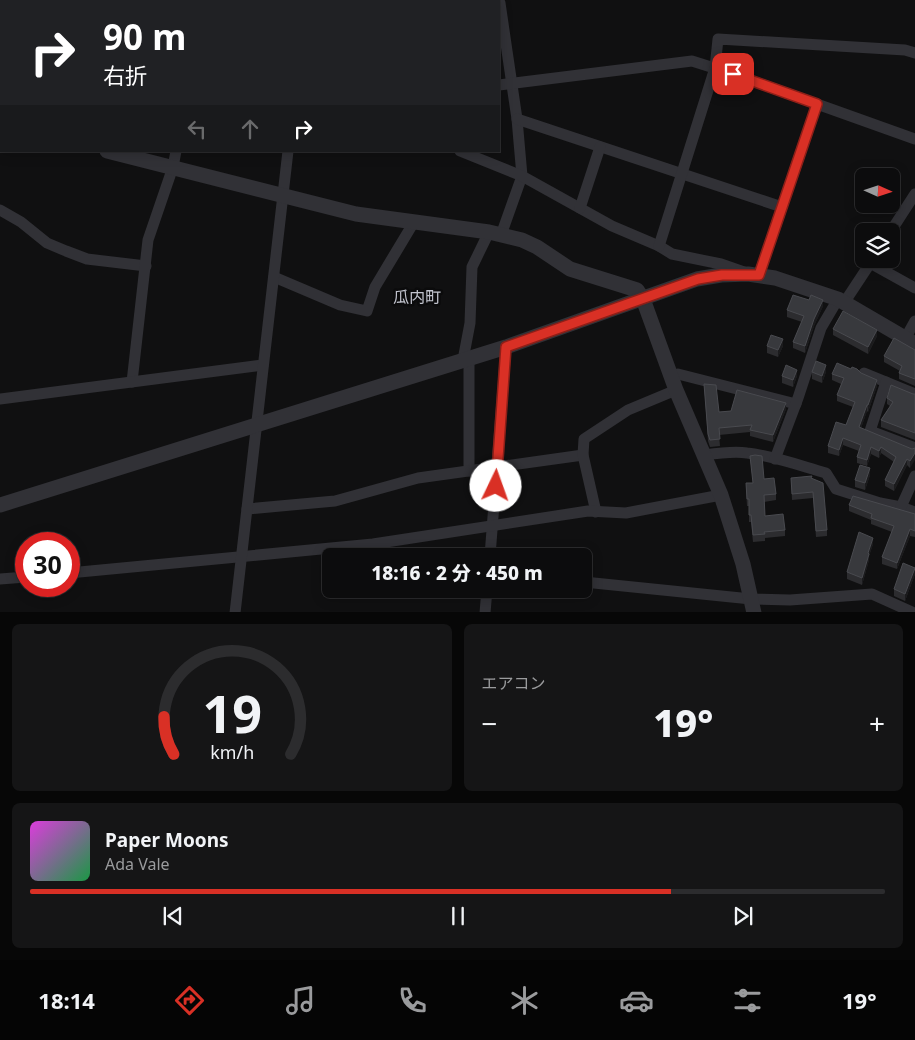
<!DOCTYPE html>
<html lang="ja">
<head>
<meta charset="utf-8">
<style>
  body { margin:0; font-family:"Noto Sans","Noto Sans JP",sans-serif; background:#151516; color:#f1f3f6; height:100vh; display:flex; flex-direction:column; font-size:19px; white-space:nowrap }
  * { box-sizing:border-box; margin:0 }
  p { font-size:16px; color:#9a9b9d }
  .icon { flex:none; width:28px; height:28px; fill:none; stroke:currentColor; stroke-width:2; stroke-linecap:round; stroke-linejoin:round }
  .map { position:relative; height:612px; overflow:hidden }
  .details { display:flex; flex-direction:column; gap:12px; padding:12px; background:#070707; flex:1 }
  .details>* { flex:none }
  .top-card { position:absolute; left:0px; top:0px; width:500px; height:152px; box-shadow:0 2px 12px #0003,0 0 0 1px #2c2c2e; background:#202124; color:#fff; overflow:hidden }
  .needle { width:32px; rotate:93deg }
  .controls { position:absolute; left:855px; top:168px; display:grid; gap:10px }
  .controls a { display:grid; place-items:center; width:45px; height:45px; border-radius:8px; background:#0c0c0d; box-shadow:0 2px 12px #0003,0 0 0 1px #2c2c2e; font-size:25px }
  .speed { position:absolute; left:15px; top:532px; display:flex; gap:10px; font-size:25px; font-weight:700; text-align:center }
  .speed>* { display:grid; place-content:center; width:65px; height:65px; border-radius:50%; background:#0c0c0d; box-shadow:0 2px 12px #0003,0 0 0 1px #2c2c2e; line-height:1 }
  .speed .limit { border:8px solid #d22; background:#fff; color:#111 }
  .pin { position:absolute; display:grid; place-items:center; width:42px; height:42px; color:#fff; margin:-21px; border-radius:10px; box-shadow:0 2px 8px #0006 }
  .me { position:absolute; width:55px; margin:-28px; rotate:3deg; stroke-linejoin:round; filter:drop-shadow(0 0 4px #0008) }
  .turn { display:flex; align-items:center; gap:18px; height:105px; padding:0 20px; font-size:22px }
  .turn .icon { width:65px; height:65px; stroke-width:2.5 }
  .turn b { display:block; font-size:35px; line-height:42px }
  .lanes { display:flex; align-items:center; height:48px; padding:0 20px; background:#0003; justify-content:center; gap:25px; direction:ltr }
  .lanes .off { opacity:.35 }
  .big { font-size:38px; font-weight:800; line-height:1.1 }
  .details .tile { flex:1; display:flex; flex-direction:column; justify-content:center; gap:8px; min-width:0; padding:0 18px; border-radius:8px; background:#151516 }
  .details .dial { align-items:center; gap:0 }
  .dial svg { height:130px; overflow:visible; fill:none; stroke:#2c2c2e; stroke-width:7; stroke-linecap:round; text-anchor:middle }
  .dial text { fill:#f1f3f6; stroke:none }
  .song { display:flex; align-items:center; gap:15px }
  .cover { width:60px; height:60px; border-radius:8px; background:linear-gradient(135deg,hsl(300 70% 55%),hsl(140 70% 35%)) }
  .played { height:5px; border-radius:2px; background:linear-gradient(90deg,#d93025 75%,#2c2c2e 75%) }
  .keys { display:flex; justify-content:space-around; direction:ltr }
  .heat { display:flex; justify-content:space-between; align-items:center; font-size:28px; direction:ltr }
  .details .tiles { flex:1; display:grid; gap:12px; grid-template-columns:1fr 1fr }
  .tile:last-child { grid-column:span 2 }
  .trip { position:absolute; left:322px; top:548px; width:270px; height:50px; border-radius:8px; background:#0c0c0d; box-shadow:0 2px 12px #0003,0 0 0 1px #2c2c2e; font-weight:800; line-height:50px; text-align:center }
  .tabs { display:flex; height:80px; justify-content:space-around; align-items:center; background:#050505; color:#9a9b9d }
  .tabs .icon { width:35px; height:35px }
  .tabs .current { color:#d93025 }
  .tabs b { font-size:22px; color:#f1f3f6 }
  .map>svg:first-child { display:block }
</style>
</head>
<body>
<div class="map">
<svg width="915" height="613" viewBox="0 0 915 613">
  <defs>
    <pattern id="water-waves" width="16" height="10" patternUnits="userSpaceOnUse" patternTransform="scale(1.25)"><rect width="16" height="10" fill="#262e34"/><path d="M0 5q4-4 8 0t8 0" fill="none" stroke="#42494f"/></pattern>
  </defs>
  <rect width="100%" height="100%" fill="#101011"/>
  <path fill="url(#water-waves)" d="M0 0H251L1 1 0 20Z"/>
  <g fill="none" stroke-linecap="round" stroke-linejoin="round">
    <g stroke="#313136" stroke-width="11">
      <path d="M500 3 517 119 522 176 501 235"/>
      <path d="M499 85 692 61 733 74 915 139"/>
      <path d="M517 119 782 207"/>
      <path d="M460 151 522 176 612 226 659 246 672 254 721 264 744 272"/>
      <path d="M580 208 600 147"/>
      <path d="M0 210 21 222 47 243 66 251 87 259 146 266"/>
      <path d="M891 231 915 194"/>
      <path d="M659 246 715 68 718 39 905 50 915 53"/>
      <path d="M870 263 915 288"/>
      <path d="M759 275 817 104"/>
      <path d="M274 277 340 305 367 311 375 287 414 222"/>
      <path d="M844 303 873 259"/>
      <path d="M905 339 915 321"/>
      <path d="M469 358V471"/>
      <path d="M463 360 470 323 472 267 489 232"/>
      <path d="M864 373 915 394"/>
      <path d="M672 378 678 374 796 404"/>
      <path d="M132 382 148 240 173 167 176 151"/>
      <path d="M886 382 870 431 915 448"/>
      <path d="M0 399 263 365"/>
      <path d="M705 455C719 453 733 451 747 453 774 456 801 466 826 473L836 489 880 503 901 507 915 512"/>
      <path d="M775 459 798 398 821 328 838 299"/>
      <path d="M901 507 915 476"/>
      <path d="M247 509 335 501 418 478 583 455"/>
      <path d="M596 512 583 455 584 439 628 410 676 390"/>
      <path d="M490 556 506 347"/>
      <path d="M69 573 373 544 588 511 626 513 721 495"/>
      <path d="M0 579 26 577"/>
      <path d="M584 582 751 599 790 600 872 594 912 612"/>
      <path d="M235 613 288 151"/>
      <path d="M485 613 487 589"/>
    </g>
    <g stroke="#313136" stroke-width="15">
      <path d="M15 1V0"/>
      <path d="M0 84 1 76"/>
      <path d="M0 125H1"/>
      <path d="M107 151 356 214 489 232 522 240 537 247 570 269 637 290 643 299 676 390 721 495 743 564 754 613"/>
      <path d="M0 505 506 347 697 279 721 275 748 274 775 278 838 299 915 344"/>
    </g>
  </g>
  <g fill="#2c2c2f">
    <path d="M823 306 814 326 805 353 793 348V342L802 322 787 317V310Z"/>
    <path d="M833 329 877 336 868 354 833 335Z"/>
    <path d="M767 346H783L778 357 767 353Z"/>
    <path d="M915 350V386L899 379V373L900 371 884 362V356Z"/>
    <path d="M812 372H826L822 383 812 379Z"/>
    <path d="M861 373 877 386 868 412 867 411 861 428 912 449 910 468 907 465 894 491 885 486V480L894 462 881 453 879 458 871 454 867 466 857 463V457L859 451 843 445 839 456 828 453V446L846 425 853 407 837 401V395L841 384 832 380V374Z"/>
    <path d="M782 376H797L793 387 782 383Z"/>
    <path d="M704 384 719 412 786 409 773 442 750 436V432L719 435 720 446 710 447 708 441Z"/>
    <path d="M913 394H915V440L881 427V420L890 406 887 404V398Z"/>
    <path d="M750 456 764 479 776 494V500L764 502 765 516 785 530V536L765 538V541L753 542 751 522H749V506H747L746 490V483H753Z"/>
    <path d="M870 475 865 490 855 487V480Z"/>
    <path d="M791 478H812L827 530V536L816 537 813 498 792 500Z"/>
    <path d="M849 505 915 514V537L910 536 897 569 882 564V557L892 532 871 524V520L849 511Z"/>
    <path d="M873 544 869 556V560L862 585 847 579V572Z"/>
    <path d="M915 562V574L905 601 894 596V589L915 567Z"/>
  </g>
  <g fill="#1b1b1d">
    <path d="M823 300V306L814 326 805 353V346L814 319Z"/>
    <path d="M877 330V336L868 354V347Z"/>
    <path d="M783 339V346L778 357V350Z"/>
    <path d="M826 365V372L822 383V376Z"/>
    <path d="M797 370V376L793 387V380Z"/>
    <path d="M877 380V386L868 412V405Z"/>
    <path d="M786 403V409L773 442V435Z"/>
    <path d="M867 405V411L859 434V427Z"/>
    <path d="M843 438V445L839 456V450Z"/>
    <path d="M871 447V454L867 466V460Z"/>
    <path d="M881 447V453L879 458V451Z"/>
    <path d="M915 453V460L910 468V461Z"/>
    <path d="M907 459V465L894 491V484Z"/>
    <path d="M870 468V475L865 490V483Z"/>
    <path d="M910 529V536L897 569V563Z"/>
    <path d="M873 538V544L869 556V560L862 585V578L868 553Z"/>
    <path d="M915 568V574L905 601V594Z"/>
  </g>
  <g fill="#38393d" stroke="#494a4f">
    <path d="M793 295 809 300 811 295 823 300 814 319 805 346 793 342 804 316 787 310Z"/>
    <path d="M843 311 877 330 868 347 833 329Z"/>
    <path d="M771 335 783 339 778 350 767 346Z"/>
    <path d="M894 338 915 350V379L899 373 902 366 884 356Z"/>
    <path d="M816 361 826 365 822 376 812 372Z"/>
    <path d="M837 363 851 369 852 367 857 369 861 373 877 380 868 405H867L859 427 912 449 915 448V453L910 461 907 459 894 484 885 480 896 457 881 447 879 451 871 447 867 460 857 457 861 445 843 438 839 450 828 446 836 422 846 425 855 402 837 395 844 378 832 374Z"/>
    <path d="M786 365 797 370 793 380 782 376Z"/>
    <path d="M704 384 716 385 719 412 731 411 737 390 786 403 773 435 750 430 752 425 719 428 720 439 710 440 708 434Z"/>
    <path d="M891 385 913 394H915V433L881 420 893 402 887 398Z"/>
    <path d="M755 455 762 456 764 479 774 478 776 494 764 495 765 516 783 514 785 530 764 532 765 534 753 535 751 515H749V499H747L746 483H753L750 456Z"/>
    <path d="M860 465 870 468 865 483 855 480Z"/>
    <path d="M812 476 811 478 823 483 827 530 816 531 813 492 792 494 791 478Z"/>
    <path d="M853 496 915 514V531L910 529 897 563 882 557 894 526 871 518 872 514 849 505Z"/>
    <path d="M859 532 873 538 868 553 869 554 862 578 847 572Z"/>
    <path d="M903 563 915 568 905 594 894 589Z"/>
  </g>
  <g fill="none" stroke-linecap="round" stroke-linejoin="round">
    <defs>
      <path id="route" d="M496 486 506 347 698 279 722 275H759L817 104 733 74"/>
    </defs>
    <use href="#route" stroke="#8d1f18" stroke-width="12"/>
    <use href="#route" stroke="#d93025" stroke-width="9"/>
  </g>
  <g text-anchor="middle" stroke-width="5" stroke-linejoin="round" paint-order="stroke">
    <g font-size="16" fill="#c2c4ce" stroke="#0b0b0c">
      <text x="417" y="303">瓜内町</text>
    </g>
  </g>
</svg>
<div class="controls">
<a><svg class="needle" viewBox="-14 -14 28 28"><path d="M0-13l5 13h-10z" fill="#e53935"/><path d="M0 13l5-13h-10z" fill="#9a9b9d"/></svg></a>
<a><svg class="icon" aria-label="layers" viewBox="0 0 24 24"><path d="M12 4l9 5-9 5-9-5zM3 14l9 5 9-5"/></svg></a>
</div>
<div class="speed"><div class="limit">30</div></div>
<div class="pin" style="left:733px;top:74px;background:#d93025"><svg class="icon" aria-label="arrive" viewBox="0 0 24 24"><path d="M6 21V4h12l-3 4 3 4H6"/></svg></div>
<svg class="me" style="left:496px;top:486px" viewBox="-20 -20 40 40"><circle r="19" fill="#fff"/><path d="M0-13L10 11 0 6-10 11z" fill="#d93025"/></svg>
<div class="trip">18:16 · 2 分 · 450 m</div>
<div class="top-card">
<div class="turn"><svg class="icon" aria-label="right" viewBox="0 0 24 24"><path d="M7 20v-9h11M14 6l5 5-5 5"/></svg><div><b>90 m</b>右折</div></div>
<div class="lanes"><svg class="icon off" aria-label="left" viewBox="0 0 24 24"><path d="M17 20v-9H6M10 6l-5 5 5 5"/></svg><svg class="icon off" aria-label="ahead" viewBox="0 0 24 24"><path d="M12 20V5M6 11l6-6 6 6"/></svg><svg class="icon" aria-label="right" viewBox="0 0 24 24"><path d="M7 20v-9h11M14 6l5 5-5 5"/></svg></div>
</div>
</div>
<section class="details">
<div class="tiles">
<div class="tile dial"><svg viewBox="0 0 100 80">
<path d="M14 69A42 42 0 1 1 86 69"/>
<path d="M14 69A42 42 0 0 1 8 46" stroke="#d93025"/>
<text x="50" y="56" font-size="32" font-weight="700">19</text>
<text x="50" y="72" font-size="11">km/h</text>
</svg></div>
<div class="tile"><p>エアコン</p>
<div class="heat"><a>−</a><b class="big">19°</b><a>+</a></div>
</div>
<div class="tile">
<div class="song"><i class="cover"></i><div><b>Paper Moons</b><p>Ada Vale</p></div></div>
<div class="played"></div>
<div class="keys"><svg class="icon" aria-label="previous" viewBox="0 0 24 24"><path d="M18 5L8 12l10 7zM5 5v14"/></svg><svg class="icon" aria-label="pause" viewBox="0 0 24 24"><path d="M8 5v14M16 5v14"/></svg><svg class="icon" aria-label="next" viewBox="0 0 24 24"><path d="M6 5l10 7-10 7zM19 5v14"/></svg></div>
</div>
</div>
</section>
<nav class="tabs">
<b>18:14</b>
<svg class="icon current" aria-label="directions" viewBox="0 0 24 24"><path d="M12 3l9 9-9 9-9-9zM9 14v-3h6M13 9l2 2-2 2"/></svg>
<svg class="icon" aria-label="music" viewBox="0 0 24 24"><path d="M9 18V5l10-2v13"/><circle cx="6" cy="18" r="3"/><circle cx="16" cy="16" r="3"/></svg>
<svg class="icon" aria-label="phone" viewBox="0 0 24 24"><path d="M5 4h4l2 5-3 2q2 4 5 5l2-3 5 2v4C11 20 4 13 5 4z"/></svg>
<svg class="icon" aria-label="climate" viewBox="0 0 24 24"><path d="M12 3v18M4 7l16 10M4 17L20 7"/></svg>
<svg class="icon" aria-label="car" viewBox="0 0 24 24"><path d="M5 17H2v-5l4-1 3-4h7l3 4 3 1v5h-3M9 17h6M6 11h13"/><circle cx="7" cy="17" r="2"/><circle cx="17" cy="17" r="2"/></svg>
<svg class="icon" aria-label="filters" viewBox="0 0 24 24"><path d="M4 7h16M4 17h16"/><circle cx="9" cy="7" r="2"/><circle cx="15" cy="17" r="2"/></svg>
<b>19°</b>
</nav>
</body>
</html>
